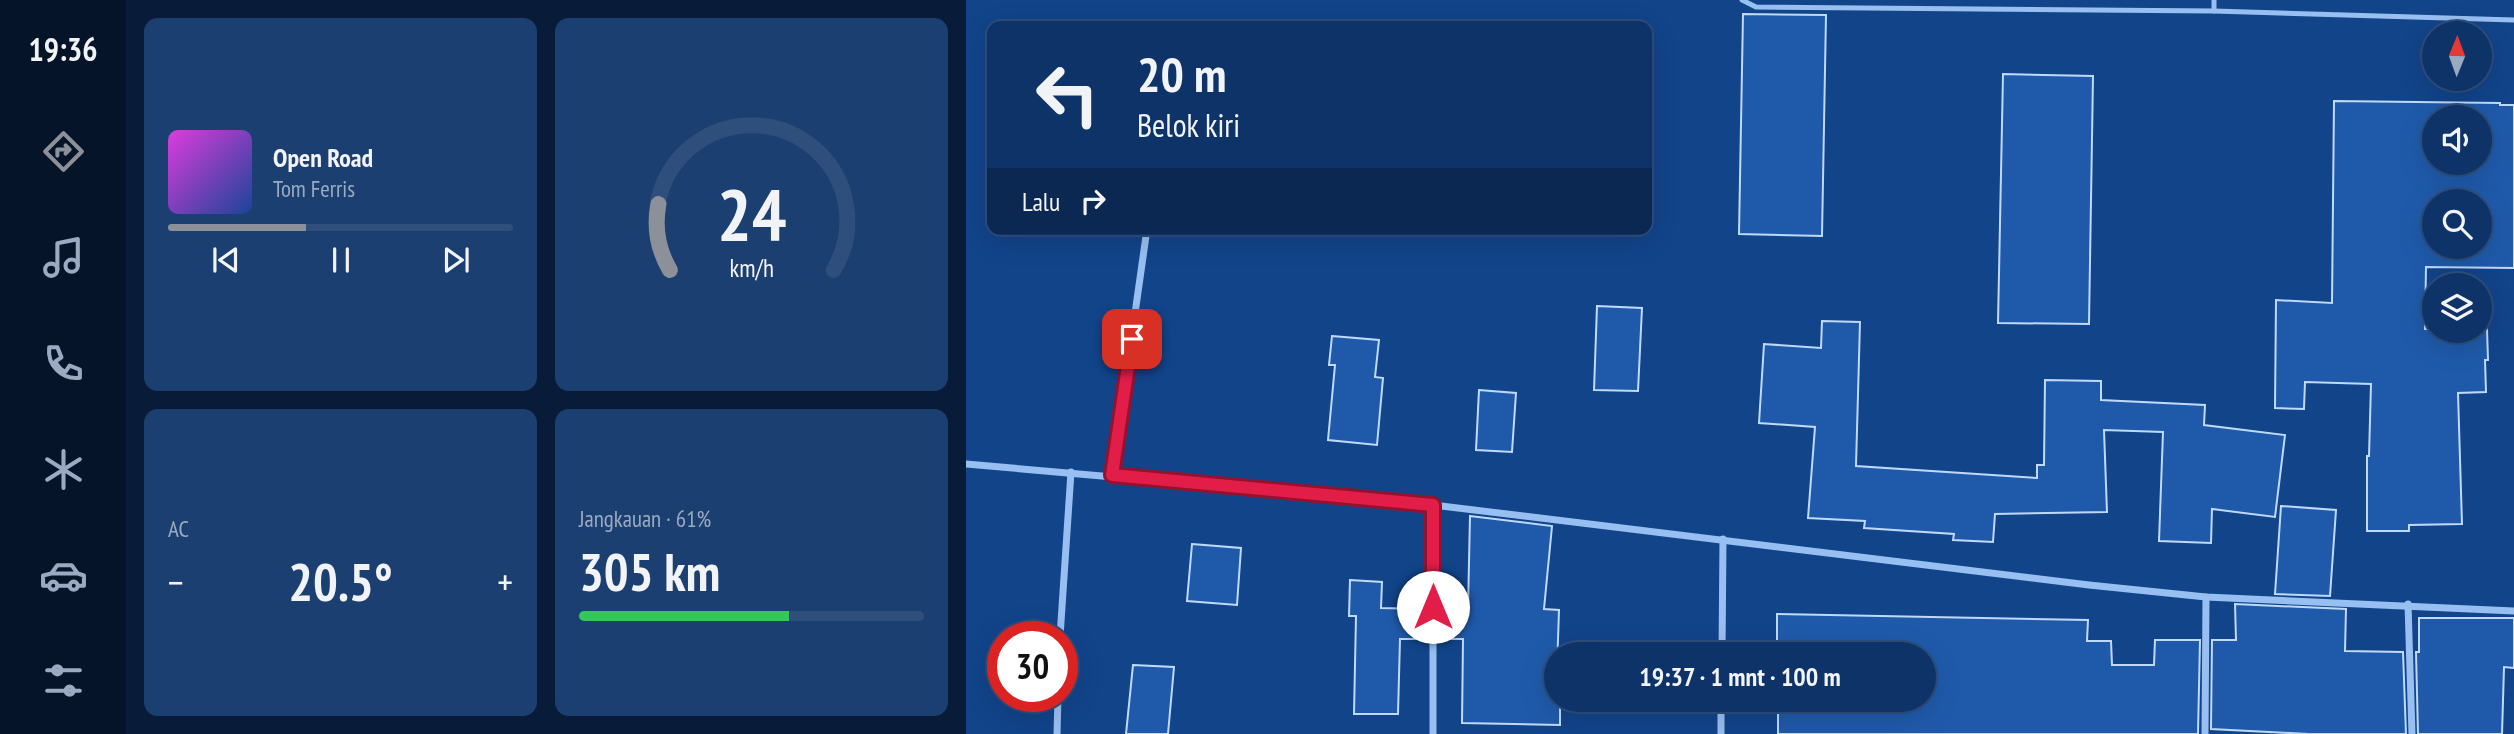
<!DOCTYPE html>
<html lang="id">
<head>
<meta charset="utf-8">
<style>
  body { margin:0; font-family:"PT Sans Narrow",sans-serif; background:#1c3f71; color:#f1f3f6; height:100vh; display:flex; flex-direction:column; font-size:26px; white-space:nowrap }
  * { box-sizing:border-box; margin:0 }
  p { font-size:23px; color:#9baac0 }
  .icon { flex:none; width:38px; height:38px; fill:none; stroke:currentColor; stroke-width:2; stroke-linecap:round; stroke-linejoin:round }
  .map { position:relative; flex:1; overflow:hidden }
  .sheet { display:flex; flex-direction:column; gap:18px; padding:18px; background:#081c39; width:840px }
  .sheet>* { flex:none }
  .hud { position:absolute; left:21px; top:21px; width:665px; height:214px; border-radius:14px; box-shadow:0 7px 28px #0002,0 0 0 2px #2e4e7c; background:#0e3368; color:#f1f3f6; overflow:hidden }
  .needle { width:46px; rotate:1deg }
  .fabs { position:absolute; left:1456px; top:21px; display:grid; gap:14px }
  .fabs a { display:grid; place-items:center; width:70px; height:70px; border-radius:50%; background:#0e3368; box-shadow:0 7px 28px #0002,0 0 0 2px #2e4e7c; font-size:35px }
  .speed { position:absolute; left:21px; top:621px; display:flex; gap:14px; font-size:35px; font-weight:700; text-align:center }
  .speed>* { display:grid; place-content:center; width:91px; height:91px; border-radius:50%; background:#0e3368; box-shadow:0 7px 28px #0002,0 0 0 2px #2e4e7c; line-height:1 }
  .speed .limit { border:10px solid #d22; background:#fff; color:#111 }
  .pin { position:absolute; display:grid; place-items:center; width:60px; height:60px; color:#fff; margin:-30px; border-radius:14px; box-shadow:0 4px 10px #0006 }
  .me { position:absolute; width:77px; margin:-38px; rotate:0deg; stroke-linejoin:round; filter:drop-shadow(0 0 5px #0008) }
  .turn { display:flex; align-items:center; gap:24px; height:147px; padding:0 35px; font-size:32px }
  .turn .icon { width:91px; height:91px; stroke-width:2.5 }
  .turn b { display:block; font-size:49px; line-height:60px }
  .then { display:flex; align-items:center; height:66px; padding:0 35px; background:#0003; gap:14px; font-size:26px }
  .big { font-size:52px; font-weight:700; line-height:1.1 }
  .sheet .card { flex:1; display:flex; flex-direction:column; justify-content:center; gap:10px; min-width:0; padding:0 24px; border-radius:14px; background:#1c3f71 }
  .sheet .dial { align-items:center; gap:0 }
  .dial svg { height:182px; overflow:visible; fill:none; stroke:#2e4e7c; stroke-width:7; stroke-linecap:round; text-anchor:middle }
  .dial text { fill:#f1f3f6; stroke:none }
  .song { display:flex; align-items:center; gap:21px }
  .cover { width:84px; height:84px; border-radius:10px; background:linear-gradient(135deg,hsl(300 70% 55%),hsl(220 70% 35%)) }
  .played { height:7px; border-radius:4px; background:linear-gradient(90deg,#8c9099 40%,#2e4e7c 40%) }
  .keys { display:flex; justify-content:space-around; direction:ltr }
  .heat { display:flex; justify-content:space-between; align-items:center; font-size:38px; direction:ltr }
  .charge { height:10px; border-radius:5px; background:linear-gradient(90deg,#34c759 61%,#2e4e7c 0) }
  .sheet .tiles { flex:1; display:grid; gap:18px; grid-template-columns:repeat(2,1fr) }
  .trip { position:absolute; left:578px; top:642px; width:392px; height:70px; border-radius:35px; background:#0e3368; box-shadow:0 7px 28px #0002,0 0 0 2px #2e4e7c; font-weight:700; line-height:70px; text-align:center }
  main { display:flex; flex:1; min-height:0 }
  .tab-bar { display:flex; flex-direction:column; width:126px; justify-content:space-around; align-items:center; background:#06142a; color:#9baac0 }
  .tab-bar .icon { width:49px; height:49px }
  .tab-bar .current { color:#8c9099 }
  .tab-bar b { font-size:32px; color:#f1f3f6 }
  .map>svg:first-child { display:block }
</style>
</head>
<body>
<main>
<nav class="tab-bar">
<b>19:36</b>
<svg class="icon current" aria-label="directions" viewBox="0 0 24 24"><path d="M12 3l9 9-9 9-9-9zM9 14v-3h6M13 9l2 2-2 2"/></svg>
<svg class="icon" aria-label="music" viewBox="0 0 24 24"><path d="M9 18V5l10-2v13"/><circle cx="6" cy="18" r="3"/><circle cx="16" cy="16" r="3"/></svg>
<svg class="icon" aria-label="phone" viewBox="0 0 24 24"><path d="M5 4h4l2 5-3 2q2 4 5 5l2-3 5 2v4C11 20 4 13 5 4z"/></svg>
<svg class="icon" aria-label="climate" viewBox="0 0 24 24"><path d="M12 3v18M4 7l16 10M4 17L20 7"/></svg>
<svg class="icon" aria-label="car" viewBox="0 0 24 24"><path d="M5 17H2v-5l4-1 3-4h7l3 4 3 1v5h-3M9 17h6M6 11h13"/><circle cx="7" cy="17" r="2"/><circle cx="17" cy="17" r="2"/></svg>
<svg class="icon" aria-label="filters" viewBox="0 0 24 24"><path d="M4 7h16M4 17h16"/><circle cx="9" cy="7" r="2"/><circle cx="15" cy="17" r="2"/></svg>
</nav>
<section class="sheet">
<div class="tiles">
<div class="card">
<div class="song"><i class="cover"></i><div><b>Open Road</b><p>Tom Ferris</p></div></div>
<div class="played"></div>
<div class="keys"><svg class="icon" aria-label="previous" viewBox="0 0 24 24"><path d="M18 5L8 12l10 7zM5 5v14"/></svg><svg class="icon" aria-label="pause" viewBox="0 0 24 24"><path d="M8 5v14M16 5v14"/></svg><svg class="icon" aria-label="next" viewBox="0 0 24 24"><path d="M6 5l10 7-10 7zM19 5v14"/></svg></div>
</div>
<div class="card dial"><svg viewBox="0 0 100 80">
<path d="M14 69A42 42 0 1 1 86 69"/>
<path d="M14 69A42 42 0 0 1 9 40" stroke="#8c9099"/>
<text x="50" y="56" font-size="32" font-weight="700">24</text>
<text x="50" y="72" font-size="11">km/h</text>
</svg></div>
<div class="card"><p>AC</p>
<div class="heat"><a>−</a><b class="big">20.5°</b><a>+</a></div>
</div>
<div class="card"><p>Jangkauan · 61%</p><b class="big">305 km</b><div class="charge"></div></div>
</div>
</section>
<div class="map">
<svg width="1548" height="734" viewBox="0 0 1548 734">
  <rect width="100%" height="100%" fill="#12448a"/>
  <g fill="#1f5aaa" stroke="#bfd9fc" stroke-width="2" fill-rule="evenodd">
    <path d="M777 14 860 15 856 236 773 234Z"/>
    <path d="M1037 74 1127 76 1123 324 1032 323Z"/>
    <path d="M1368 101 1534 103V105H1548V268L1460 267 1459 329H1468V331H1514V329H1521L1522 360H1519L1520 392 1492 393 1496 524 1443 525V531H1401V456H1403L1405 384 1339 382 1338 409 1309 408 1310 300 1366 303ZM1468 117H1514V163H1468ZM1468 201H1514V247H1468Z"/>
    <path d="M631 306 676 308 672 391 628 390Z"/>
    <path d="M856 321 894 322 890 466 1071 478V465H1078L1079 380 1135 381V400L1239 405 1238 425 1319 435 1309 517 1246 509 1245 543 1193 541 1197 432 1138 430 1141 512 1029 514 1027 542 987 540 988 534 898 528 899 521 842 518 849 427 793 423 798 344 855 348Z"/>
    <path d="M366 336 413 340 409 377 417 378 411 445 362 440 369 365H363Z"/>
    <path d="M513 390 550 393 546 452 510 450Z"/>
    <path d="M1315 506 1370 510 1364 596 1309 594Z"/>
    <path d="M504 516 586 526 578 609 593 610 590 700H594V725L496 723 497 639H473V609H502Z"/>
    <path d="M226 544 275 548 271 605 221 601Z"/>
    <path d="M384 580 416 582 415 608 461 609V639H434L432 714H388L390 616H383Z"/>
    <path d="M1269 604 1380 609 1379 651 1437 652 1440 734H1343L1245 729 1246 640H1270Z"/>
    <path d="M811 614 1122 620 1121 641H1145L1146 665H1188L1189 640H1234L1232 734H812V700H957V654H811Z"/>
    <path d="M1453 618H1548V668L1538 667 1536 734H1452L1450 652H1453Z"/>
    <path d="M167 665 208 667 202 734H160Z"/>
  </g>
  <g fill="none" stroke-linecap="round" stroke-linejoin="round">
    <g stroke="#98bff1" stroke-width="5">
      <path d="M776 0 790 7 1248 11 1548 20"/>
      <path d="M1248 11V0"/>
    </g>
    <g stroke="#98bff1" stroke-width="7">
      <path d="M0 464 467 505 1123 585 1240 597 1548 611"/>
      <path d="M146 475 181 229"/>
      <path d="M1442 604 1446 734"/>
      <path d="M94 637 105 472"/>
      <path d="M756 654 757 539"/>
      <path d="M91 734 92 696"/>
      <path d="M467 734V505"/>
      <path d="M755 734V700"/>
      <path d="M1239 734 1240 597"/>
    </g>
  </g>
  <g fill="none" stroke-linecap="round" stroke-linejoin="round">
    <defs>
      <path id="route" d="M166 339 146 475 467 505V607"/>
    </defs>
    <use href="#route" stroke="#92132f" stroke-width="18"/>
    <use href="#route" stroke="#e11d48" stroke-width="12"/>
  </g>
</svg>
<div class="fabs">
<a><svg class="needle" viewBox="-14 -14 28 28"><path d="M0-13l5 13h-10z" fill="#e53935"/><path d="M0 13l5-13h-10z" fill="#9baac0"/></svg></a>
<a><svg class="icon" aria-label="sound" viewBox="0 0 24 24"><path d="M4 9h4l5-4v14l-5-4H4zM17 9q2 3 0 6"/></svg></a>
<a><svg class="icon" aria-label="search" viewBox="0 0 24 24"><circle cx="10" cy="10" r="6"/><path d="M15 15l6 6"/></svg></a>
<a><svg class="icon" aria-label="layers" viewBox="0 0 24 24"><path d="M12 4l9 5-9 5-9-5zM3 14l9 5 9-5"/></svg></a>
</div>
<div class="speed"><div class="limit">30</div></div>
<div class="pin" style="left:166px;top:339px;background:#d93025"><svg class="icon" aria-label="arrive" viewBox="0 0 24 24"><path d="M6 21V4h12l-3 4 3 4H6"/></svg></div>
<svg class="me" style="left:467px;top:607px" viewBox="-20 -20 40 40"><circle r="19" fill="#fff"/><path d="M0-13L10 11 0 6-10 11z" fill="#e11d48"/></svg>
<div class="trip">19:37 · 1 mnt · 100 m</div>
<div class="hud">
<div class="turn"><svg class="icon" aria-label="left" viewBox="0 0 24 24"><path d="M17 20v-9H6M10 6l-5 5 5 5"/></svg><div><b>20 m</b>Belok kiri</div></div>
<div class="then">Lalu<svg class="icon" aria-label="right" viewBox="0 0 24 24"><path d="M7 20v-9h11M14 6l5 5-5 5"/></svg></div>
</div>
</div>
</main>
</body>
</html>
